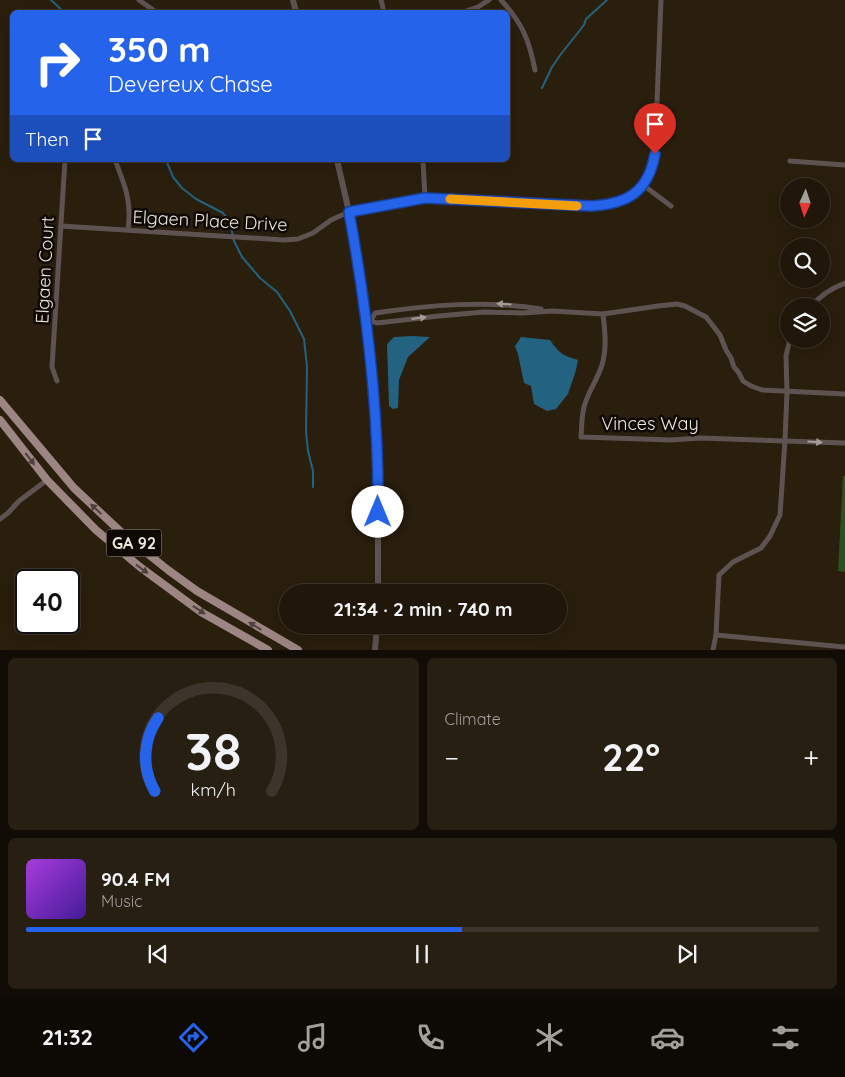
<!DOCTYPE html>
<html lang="en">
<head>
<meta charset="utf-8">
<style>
  body { margin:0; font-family:Quicksand,sans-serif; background:#281f13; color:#f1f3f6; height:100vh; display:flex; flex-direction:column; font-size:19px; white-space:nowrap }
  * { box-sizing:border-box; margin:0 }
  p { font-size:16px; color:#a29f9c }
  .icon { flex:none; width:28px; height:28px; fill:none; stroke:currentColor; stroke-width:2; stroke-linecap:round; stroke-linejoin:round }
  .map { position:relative; height:650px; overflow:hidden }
  .side { display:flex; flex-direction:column; gap:8px; padding:8px; background:#120c06; flex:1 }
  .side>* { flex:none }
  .guide { position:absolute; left:10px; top:10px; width:500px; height:152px; border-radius:8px; box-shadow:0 5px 20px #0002,0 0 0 1px #3d352b; background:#2563eb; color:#fff; overflow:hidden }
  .needle { width:32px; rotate:183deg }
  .tools { position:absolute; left:780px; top:178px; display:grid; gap:10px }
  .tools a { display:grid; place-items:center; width:50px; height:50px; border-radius:50%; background:#20160a; box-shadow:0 5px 20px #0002,0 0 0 1px #3d352b; font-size:25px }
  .speed { position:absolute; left:15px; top:569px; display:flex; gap:10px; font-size:25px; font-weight:700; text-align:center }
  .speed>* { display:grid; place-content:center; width:65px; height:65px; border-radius:50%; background:#20160a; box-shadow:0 5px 20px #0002,0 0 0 1px #3d352b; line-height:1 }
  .speed .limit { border:2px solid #111; border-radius:8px; background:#fff; color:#111 }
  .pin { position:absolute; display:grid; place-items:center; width:42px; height:42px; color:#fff; margin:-51px -21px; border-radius:50% 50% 50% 0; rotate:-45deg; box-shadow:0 0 5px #0007 }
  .pin .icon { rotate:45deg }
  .me { position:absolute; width:55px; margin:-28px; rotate:0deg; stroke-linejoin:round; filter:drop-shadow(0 0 4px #0008) }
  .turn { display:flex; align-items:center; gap:18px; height:105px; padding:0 15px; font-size:22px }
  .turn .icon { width:65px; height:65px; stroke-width:2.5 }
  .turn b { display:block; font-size:35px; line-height:42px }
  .then { display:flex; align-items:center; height:48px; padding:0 15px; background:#0003; gap:10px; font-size:19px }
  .big { font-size:38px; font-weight:700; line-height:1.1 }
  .side .card { flex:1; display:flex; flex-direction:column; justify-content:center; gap:8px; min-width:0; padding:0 18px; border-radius:8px; background:#281f13 }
  .side .dial { align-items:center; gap:0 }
  .dial svg { height:130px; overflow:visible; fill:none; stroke:#3d352b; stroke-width:7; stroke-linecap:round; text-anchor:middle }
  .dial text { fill:#f1f3f6; stroke:none }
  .song { display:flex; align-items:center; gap:15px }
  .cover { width:60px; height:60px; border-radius:8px; background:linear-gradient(135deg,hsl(280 70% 55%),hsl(260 70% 35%)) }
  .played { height:5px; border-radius:2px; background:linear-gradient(90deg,#2563eb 55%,#3d352b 55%) }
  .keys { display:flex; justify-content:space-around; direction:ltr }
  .heat { display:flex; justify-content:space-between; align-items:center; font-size:28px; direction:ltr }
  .side .tiles { flex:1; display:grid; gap:8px; grid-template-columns:1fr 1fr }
  .card:last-child { grid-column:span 2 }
  .trip { position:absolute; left:279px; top:584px; width:288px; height:50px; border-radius:25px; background:#20160a; box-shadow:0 5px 20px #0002,0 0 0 1px #3d352b; font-weight:700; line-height:50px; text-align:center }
  .dock { display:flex; height:80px; justify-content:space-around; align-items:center; background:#0d0904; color:#a29f9c }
  .dock .icon { width:35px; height:35px }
  .dock .current { color:#2563eb }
  .dock b { font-size:22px; color:#f1f3f6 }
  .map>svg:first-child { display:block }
</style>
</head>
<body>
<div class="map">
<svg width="845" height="650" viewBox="0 0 845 650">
  <rect width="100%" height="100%" fill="#2a1e0d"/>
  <path fill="#2b521c" d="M843 476H845V572L838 571Z"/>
  <g fill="#236280">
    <path d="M412 336 430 337 408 357 399 380 398 408 393 409 389 406 387 344 394 337Z"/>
    <path d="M521 337 550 340C560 354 562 355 578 360L576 370 568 394 556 409 547 411 534 404 531 386 524 383 518 354 515 346Z"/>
  </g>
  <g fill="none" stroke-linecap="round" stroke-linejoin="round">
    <g stroke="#236280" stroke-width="2">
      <path d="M51 0 64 12"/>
      <path d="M542 88 552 67 561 54 584 25 586 19 607 0"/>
      <path d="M166 160 173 177 182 188 196 199 223 213 230 222 234 241 242 257 260 278 277 292 290 311 304 339 307 367 306 432 308 451 313 471V487"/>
    </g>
    <g stroke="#5e5352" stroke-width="5">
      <path d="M139 0 156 12"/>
      <path d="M381 0 384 12"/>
      <path d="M501 0C522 23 529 39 535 70"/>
      <path d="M463 12 478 7 489 0"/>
      <path d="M115 160C125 186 132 201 128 230"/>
      <path d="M423 160 425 198"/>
      <path d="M790 161 845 165"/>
      <path d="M643 185 671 206"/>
      <path d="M61 226 284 240 298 239 313 233 331 220 349 212 425 198 591 207C628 204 648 191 655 153L661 0"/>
      <path d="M812 306C820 295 832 288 845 283"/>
      <path d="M603 314C605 331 607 348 602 365 598 378 590 389 586 401 581 412 582 425 581 437L671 440 700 438 845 443"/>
      <path d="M371 321 375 313C430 305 487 300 541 309"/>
      <path d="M365 322 371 321 377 323 439 316 484 312 523 313 552 311 603 314 658 306 677 304 685 306 706 317 710 322 720 335 726 350 731 358 734 367 739 373 743 381 751 386 762 390 845 394"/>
      <path d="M57 381 52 367 65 160"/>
      <path d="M0 519 8 513 19 501 47 480"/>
      <path d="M716 635 845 647"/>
      <path d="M713 650 716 635 719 575 733 562 761 548 770 536 780 515 785 440 787 392 786 356 790 339"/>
    </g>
    <g stroke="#5e5352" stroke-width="6">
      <path d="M293 0 296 12"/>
      <path d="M337 160 349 212 356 249 365 322 376 426 378 473V592"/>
      <path d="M375 650 377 625"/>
    </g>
    <g stroke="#9d8583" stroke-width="8">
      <path d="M0 400 74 488 122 533 168 570 197 591 298 650"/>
      <path d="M0 420 47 480 96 530 140 567 201 612 268 650"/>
    </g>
  </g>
  <defs><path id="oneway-solid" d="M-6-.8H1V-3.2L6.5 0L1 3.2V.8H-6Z" transform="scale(1.25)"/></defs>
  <g fill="#a69c96">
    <use href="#oneway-solid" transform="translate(504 304) rotate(-177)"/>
    <use href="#oneway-solid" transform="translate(419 318) rotate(-7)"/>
    <use href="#oneway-solid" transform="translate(815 442) rotate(3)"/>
  </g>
  <g fill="#4e413d">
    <use href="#oneway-solid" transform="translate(30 459) rotate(52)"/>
    <use href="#oneway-solid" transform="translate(96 509) rotate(-137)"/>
    <use href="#oneway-solid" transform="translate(142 569) rotate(36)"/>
    <use href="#oneway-solid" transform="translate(199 610) rotate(34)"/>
    <use href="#oneway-solid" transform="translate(255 626) rotate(-149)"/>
  </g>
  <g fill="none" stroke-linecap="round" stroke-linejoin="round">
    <defs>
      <path id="route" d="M378 512C379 412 367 310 349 212L425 198 591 206C628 204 648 192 655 154"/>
    </defs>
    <use href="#route" stroke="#184099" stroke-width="12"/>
    <use href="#route" stroke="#2563eb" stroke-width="9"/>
    <path stroke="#f59e0b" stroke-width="9" d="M450 199 577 206"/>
  </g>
  <g text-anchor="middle" stroke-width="5" stroke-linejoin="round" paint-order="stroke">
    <rect fill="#0e0904" stroke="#aba49a" stroke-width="1" x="106.5" y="529.5" width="55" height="27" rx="4"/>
    <g font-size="16" font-weight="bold" fill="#eee6db">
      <text x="134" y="549">GA 92</text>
    </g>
    <g font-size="18" fill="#eee6db" stroke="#0e0904">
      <text transform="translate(210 221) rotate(3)" y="6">Elgaen Place Drive</text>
      <text transform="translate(45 270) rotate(-87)" y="6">Elgaen Court</text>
      <text x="650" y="430">Vinces Way</text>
    </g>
  </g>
</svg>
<div class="tools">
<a><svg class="needle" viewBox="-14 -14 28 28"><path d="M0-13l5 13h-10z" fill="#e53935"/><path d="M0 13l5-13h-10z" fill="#a29f9c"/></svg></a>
<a><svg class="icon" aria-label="search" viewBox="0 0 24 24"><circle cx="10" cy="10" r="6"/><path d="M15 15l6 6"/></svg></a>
<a><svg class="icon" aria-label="layers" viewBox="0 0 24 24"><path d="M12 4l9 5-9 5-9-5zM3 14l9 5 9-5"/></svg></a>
</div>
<div class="speed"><div class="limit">40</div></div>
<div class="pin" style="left:655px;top:154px;background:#d93025"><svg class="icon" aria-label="arrive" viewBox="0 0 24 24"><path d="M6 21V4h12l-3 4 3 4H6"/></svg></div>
<svg class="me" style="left:378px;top:512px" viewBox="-20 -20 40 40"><circle r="19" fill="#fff"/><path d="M0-13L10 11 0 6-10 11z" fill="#2563eb"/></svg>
<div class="trip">21:34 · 2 min · 740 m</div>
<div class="guide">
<div class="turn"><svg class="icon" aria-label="right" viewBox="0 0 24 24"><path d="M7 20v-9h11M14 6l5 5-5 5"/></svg><div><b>350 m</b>Devereux Chase</div></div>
<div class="then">Then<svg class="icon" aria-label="arrive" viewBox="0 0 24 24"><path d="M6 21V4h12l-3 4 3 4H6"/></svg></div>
</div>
</div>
<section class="side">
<div class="tiles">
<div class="card dial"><svg viewBox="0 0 100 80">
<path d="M14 69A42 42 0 1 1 86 69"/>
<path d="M14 69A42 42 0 0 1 16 24" stroke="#2563eb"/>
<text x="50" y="56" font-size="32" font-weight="700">38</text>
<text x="50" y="72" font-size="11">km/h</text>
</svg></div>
<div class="card"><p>Climate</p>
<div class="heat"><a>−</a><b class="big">22°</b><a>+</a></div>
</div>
<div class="card">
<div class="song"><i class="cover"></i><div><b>90.4 FM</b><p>Music</p></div></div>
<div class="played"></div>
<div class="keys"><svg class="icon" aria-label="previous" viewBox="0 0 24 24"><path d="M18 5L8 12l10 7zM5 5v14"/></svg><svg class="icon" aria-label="pause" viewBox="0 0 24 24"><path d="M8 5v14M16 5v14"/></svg><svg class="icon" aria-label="next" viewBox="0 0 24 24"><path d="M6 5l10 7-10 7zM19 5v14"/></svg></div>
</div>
</div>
</section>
<nav class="dock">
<b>21:32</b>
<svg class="icon current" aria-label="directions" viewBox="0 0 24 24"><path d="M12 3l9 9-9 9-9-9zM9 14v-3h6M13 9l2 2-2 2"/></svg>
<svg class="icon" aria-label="music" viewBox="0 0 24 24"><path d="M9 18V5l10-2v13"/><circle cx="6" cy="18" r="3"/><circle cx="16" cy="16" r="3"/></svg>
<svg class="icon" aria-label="phone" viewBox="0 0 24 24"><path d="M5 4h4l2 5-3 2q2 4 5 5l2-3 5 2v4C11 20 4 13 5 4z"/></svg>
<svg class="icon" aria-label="climate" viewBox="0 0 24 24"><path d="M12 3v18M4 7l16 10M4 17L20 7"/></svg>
<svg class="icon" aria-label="car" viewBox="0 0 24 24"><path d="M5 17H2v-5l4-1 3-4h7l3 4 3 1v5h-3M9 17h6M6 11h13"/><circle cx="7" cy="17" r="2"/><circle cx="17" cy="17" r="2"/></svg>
<svg class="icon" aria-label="filters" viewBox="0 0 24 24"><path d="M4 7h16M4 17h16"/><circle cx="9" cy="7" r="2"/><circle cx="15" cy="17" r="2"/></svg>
</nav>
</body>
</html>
